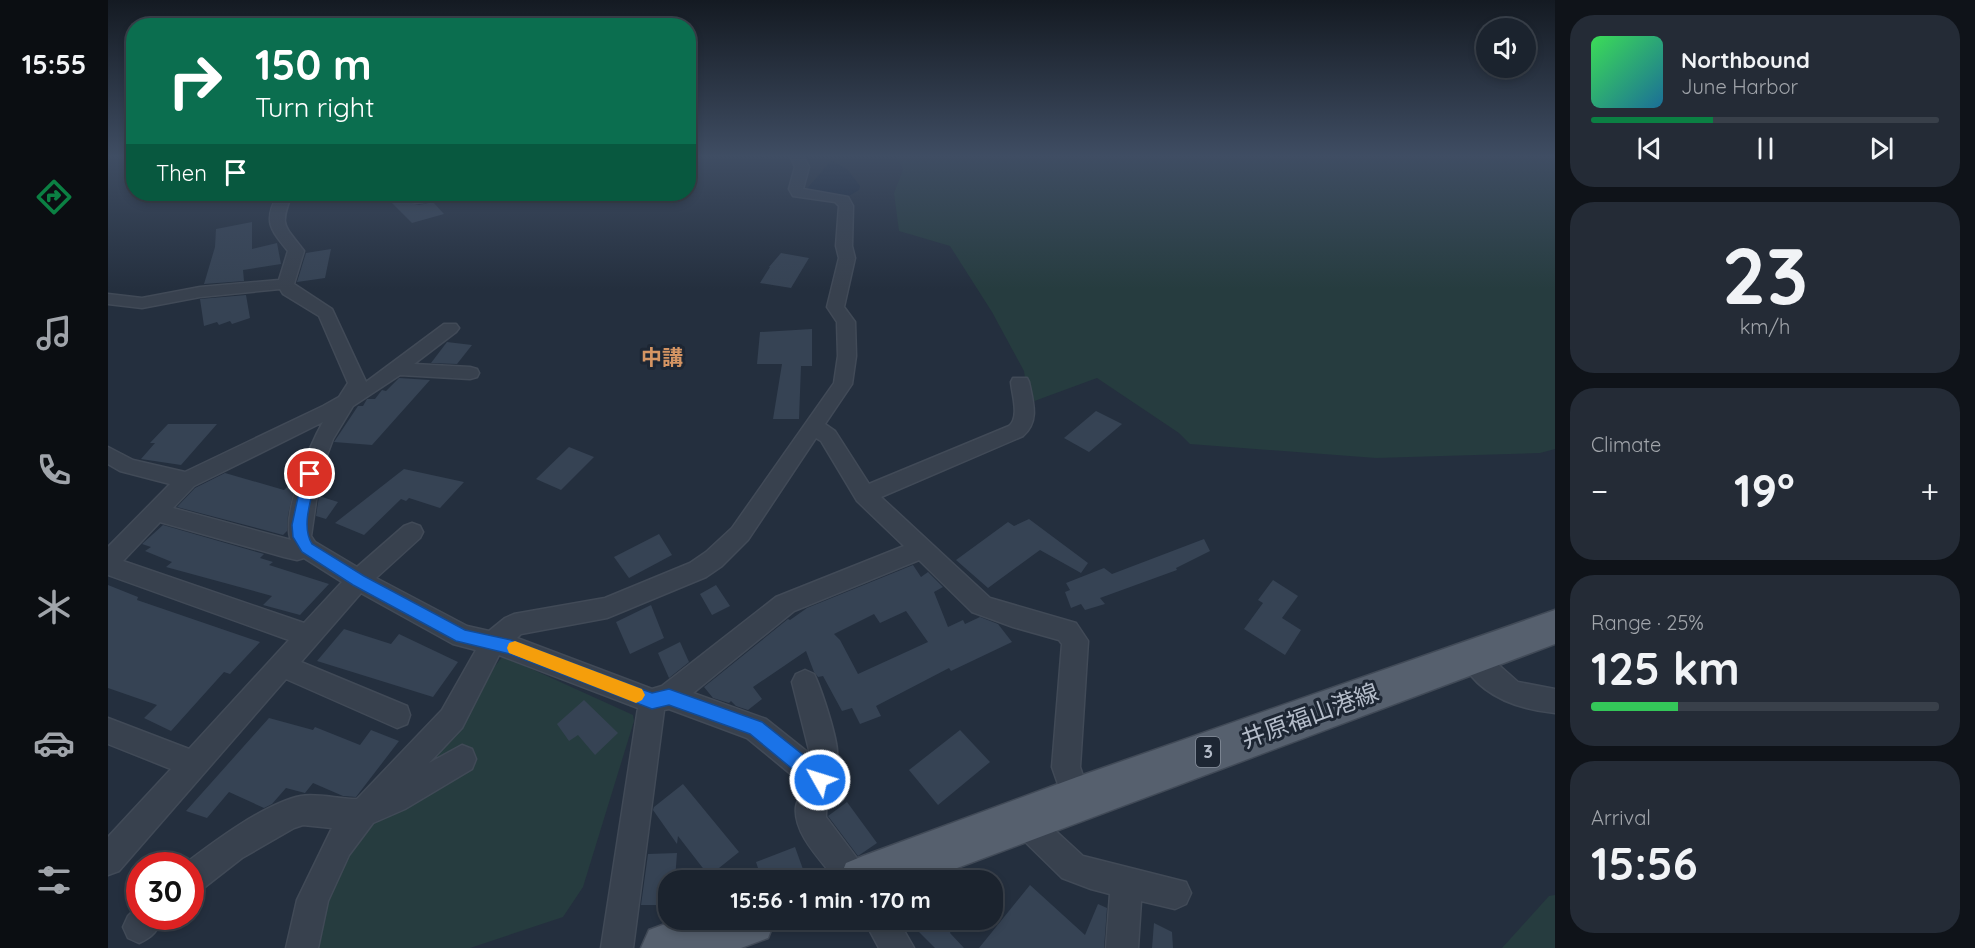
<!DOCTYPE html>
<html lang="en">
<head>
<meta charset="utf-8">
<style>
  body { margin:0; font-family:Quicksand,"Noto Sans JP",sans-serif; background:#242b36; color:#f1f3f6; height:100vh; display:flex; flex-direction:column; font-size:22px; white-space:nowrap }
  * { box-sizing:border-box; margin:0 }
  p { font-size:20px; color:#a0a4aa }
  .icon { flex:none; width:33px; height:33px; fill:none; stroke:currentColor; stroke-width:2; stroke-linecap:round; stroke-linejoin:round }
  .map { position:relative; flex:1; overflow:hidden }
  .panel { display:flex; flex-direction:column; gap:15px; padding:15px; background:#0f1319; width:420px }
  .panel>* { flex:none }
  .guide { position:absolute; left:18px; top:18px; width:570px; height:183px; border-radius:24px; box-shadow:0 3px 9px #0003,0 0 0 2px #39404a; background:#0b6e4f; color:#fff; overflow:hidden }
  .controls { position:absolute; left:1368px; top:18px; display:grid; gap:12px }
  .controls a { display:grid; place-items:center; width:60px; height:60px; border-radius:50%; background:#1b232e; box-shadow:0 3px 9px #0003,0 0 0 2px #39404a; font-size:30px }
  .speed { position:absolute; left:18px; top:852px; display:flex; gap:12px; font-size:30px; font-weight:700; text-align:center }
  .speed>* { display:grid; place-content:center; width:78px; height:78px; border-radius:50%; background:#1b232e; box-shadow:0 3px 9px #0003,0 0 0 2px #39404a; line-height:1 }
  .speed .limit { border:9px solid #d22; background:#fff; color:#111 }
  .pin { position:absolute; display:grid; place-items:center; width:51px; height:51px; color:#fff; margin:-26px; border:3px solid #fff; border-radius:50%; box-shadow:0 2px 6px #0007 }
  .me { position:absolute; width:66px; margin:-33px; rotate:309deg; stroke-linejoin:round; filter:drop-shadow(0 0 4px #0008) }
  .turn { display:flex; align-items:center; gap:21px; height:126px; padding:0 30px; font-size:27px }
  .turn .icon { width:78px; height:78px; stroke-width:2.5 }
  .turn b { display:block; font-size:42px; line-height:51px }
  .then { display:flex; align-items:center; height:57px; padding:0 30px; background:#0003; gap:12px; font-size:22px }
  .big { font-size:45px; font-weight:700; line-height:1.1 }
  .panel .card { flex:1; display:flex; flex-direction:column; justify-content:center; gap:9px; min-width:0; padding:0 21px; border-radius:24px; background:#242b36 }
  .panel .dial { align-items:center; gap:0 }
  .dial b { font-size:78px; line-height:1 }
  .song { display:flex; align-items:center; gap:18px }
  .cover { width:72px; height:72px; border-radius:9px; background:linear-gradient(135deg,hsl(130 70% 55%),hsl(200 70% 35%)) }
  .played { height:6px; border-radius:3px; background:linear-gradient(90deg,#0b8043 35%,#39404a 35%) }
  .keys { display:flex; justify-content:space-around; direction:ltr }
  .heat { display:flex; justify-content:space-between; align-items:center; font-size:33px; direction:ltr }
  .charge { height:9px; border-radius:4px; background:linear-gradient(90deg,#34c759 25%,#39404a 0) }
  .trip { position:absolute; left:550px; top:870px; width:345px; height:60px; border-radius:24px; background:#1b232e; box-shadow:0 3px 9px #0003,0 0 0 2px #39404a; font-weight:700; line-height:60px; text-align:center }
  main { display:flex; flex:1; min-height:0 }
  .tabs { display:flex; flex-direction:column; width:108px; justify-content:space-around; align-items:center; background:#0b0e12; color:#a0a4aa }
  .tabs .icon { width:42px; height:42px }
  .tabs .selected { color:#0b8043 }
  .tabs b { font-size:27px; color:#f1f3f6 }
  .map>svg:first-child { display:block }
</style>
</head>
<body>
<main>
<nav class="tabs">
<b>15:55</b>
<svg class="icon selected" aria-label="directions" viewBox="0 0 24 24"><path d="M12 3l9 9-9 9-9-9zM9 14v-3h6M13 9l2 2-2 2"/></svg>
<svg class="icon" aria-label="music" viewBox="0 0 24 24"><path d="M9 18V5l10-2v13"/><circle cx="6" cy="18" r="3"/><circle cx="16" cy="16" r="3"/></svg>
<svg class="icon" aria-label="phone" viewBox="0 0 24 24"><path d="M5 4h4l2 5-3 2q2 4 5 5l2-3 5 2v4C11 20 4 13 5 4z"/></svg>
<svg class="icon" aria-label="climate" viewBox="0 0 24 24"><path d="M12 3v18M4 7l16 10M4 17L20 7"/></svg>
<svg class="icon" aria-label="car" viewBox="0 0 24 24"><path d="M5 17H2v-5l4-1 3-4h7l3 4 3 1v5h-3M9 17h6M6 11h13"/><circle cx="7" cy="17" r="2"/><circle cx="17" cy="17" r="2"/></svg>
<svg class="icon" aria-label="filters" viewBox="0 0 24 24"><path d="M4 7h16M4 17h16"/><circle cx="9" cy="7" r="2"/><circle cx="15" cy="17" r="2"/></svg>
</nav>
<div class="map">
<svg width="1447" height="948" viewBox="0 0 1447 948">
  <rect width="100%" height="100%" fill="#242f3e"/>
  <g fill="#263c3f">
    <path d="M789 156H1447V449L1432 453 1268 458 1082 444 1071 433 989 378 921 403 916 371 884 312 842 246 791 231 786 193 795 170Z"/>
    <path d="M395 656 525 715 526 721 475 887 455 917 362 948H209L215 897 251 837Z"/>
    <path d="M1447 895V948H1394L1441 896Z"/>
  </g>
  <path fill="#17263c" d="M725 161 740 170 752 186 751 190 739 197 696 192 722 162Z"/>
  <g fill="#364354" fill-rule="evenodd">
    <path d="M275 194H309L300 198 302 203 311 205 325 202 336 214 304 223Z"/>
    <path d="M144 222V249L169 243 173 264 135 270 136 281 96 284 107 247 108 229Z"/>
    <path d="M223 249 217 278 189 282 198 253Z"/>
    <path d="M673 253 701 258 683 288 652 283 662 267H661Z"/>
    <path d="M138 295 142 318 124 324 122 321 111 325 109 322 96 326 92 299Z"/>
    <path d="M704 329V366H693L691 419H665L674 364H649L652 332Z"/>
    <path d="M339 342 364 345 349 364 323 363Z"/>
    <path d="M291 378 322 380 264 445 226 442 250 406H255L259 399H267L274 390 278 391Z"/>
    <path d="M988 411 1014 424 981 452 956 438Z"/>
    <path d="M60 424H109L73 465 33 459 47 443H42Z"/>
    <path d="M461 447 486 457 453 490 428 479Z"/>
    <path d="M296 469 356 482 332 508 301 498 298 501 293 499 256 535 227 523Z"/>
    <path d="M117 473 176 490 179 487 186 489 180 515 179 531 175 535 69 507 87 488Z"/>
    <path d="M211 496 230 502 218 519 208 516Z"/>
    <path d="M921 519 980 563 973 573 932 550 880 588 848 560 900 522 906 526Z"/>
    <path d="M55 525 156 554 152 558 165 562 161 565 221 584 192 615 155 605 164 596 58 567 64 562 37 551 43 547 34 544Z"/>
    <path d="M551 534 564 555 521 578 506 557Z"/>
    <path d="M1096 539 1102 551 1068 568 1069 570 992 598 997 604 977 610 973 604 963 608 957 592 962 590 958 583 996 568 1004 574Z"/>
    <path d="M805 565 813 577 820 572 835 587 826 592 840 627 855 620 857 624 872 617 890 624 904 642 843 671 841 668 768 706 773 716 752 724 744 708 734 711 715 676 710 677 706 672 698 651 645 687 654 699 640 710 628 706 623 701 621 703 605 698 596 687 680 619 682 620 699 608ZM798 611 820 642 750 674 732 640 726 634 766 614 772 623Z"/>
    <path d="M1165 580 1190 596 1174 618 1193 630 1177 655 1136 629 1155 603 1150 600Z"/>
    <path d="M0 585 30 597 29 600 152 642 122 674 116 672 63 731 36 718 49 705 0 688Z"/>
    <path d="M608 585 622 606 604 615 592 594Z"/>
    <path d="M543 605 556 638 522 654 508 622Z"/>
    <path d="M236 629 283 644 291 634 350 662 325 697 209 661Z"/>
    <path d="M572 642 581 662 561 678 550 653Z"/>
    <path d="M476 700 510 733 487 755 470 735 461 741 449 724Z"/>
    <path d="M161 718 205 730 207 727 252 745 263 730 291 741 248 797 235 796 205 783 197 793 178 788 164 804 156 808 121 792 99 818 78 811Z"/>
    <path d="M852 730 882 762 830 805 801 770Z"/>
    <path d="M575 784 631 852 601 876 570 836 569 844 545 810 546 807Z"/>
    <path d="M739 802 769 843 750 856 720 816Z"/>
    <path d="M687 847 696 872 675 880H654L648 862Z"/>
    <path d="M569 853 567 880H561V905H533L540 854Z"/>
    <path d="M922 885 977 935 990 904 999 908 996 948H871Z"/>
    <path d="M799 920H847L842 933 856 948H827Z"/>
    <path d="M1046 923 1064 932 1065 948H1044Z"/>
  </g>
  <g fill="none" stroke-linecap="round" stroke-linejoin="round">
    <defs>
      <g id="minor">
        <path d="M682 156H695L701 167 695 189 740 197 745 206 744 246 747 258 736 307 747 322 748 356 744 384 717 424 727 431 761 484 901 426C912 417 904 395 903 382L905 378H919L921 382C925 402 932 421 915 436L773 497 882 598 968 623 980 641 972 767 983 800 979 810 969 814 959 810 944 767 954 644 951 640 905 627 864 612 811 560 686 611 585 693 658 719 702 754 684 682 688 674 697 670 706 674C713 688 731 742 729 756 727 776 717 799 718 817L757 869 761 880H728C714 861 685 834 688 807 689 800 694 792 696 785L639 738 561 709 556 710 525 948H493L530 708 391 655 354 728 321 763 354 745 364 749 368 759 364 769 297 809 265 823 241 855 220 901 210 948H178L189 900 224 828 195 825 186 828 134 858 93 890 82 894V866H74C104 843 157 803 193 796 208 793 232 799 249 799L334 710 368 650 345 644 253 593 193 662 299 706 302 715 299 724 289 728 178 679 11 871 0 875V837L63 769 0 744V718L81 749 181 640 0 575V547L62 484 12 471 0 464V447L25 460 77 472 215 406 231 397 240 383 211 316 175 294 172 289 92 297 34 308 0 304V294L34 298 92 287 171 280 180 251C162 229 155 221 170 194H184C171 227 176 224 196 251L186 284 224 309 258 382 336 324H348L351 328 348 332 306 364 362 367 369 369 371 373 369 377 362 379 292 375 245 406 225 439 212 474 203 536 207 542 249 567 296 526 304 523 312 526 315 532 312 538 268 578 359 626 381 631 397 618 406 614 497 598 582 563 598 552 624 528 726 383 730 356 729 322 719 307 731 258 728 246 731 206 727 202 685 196 681 189 687 167ZM215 422C202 444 173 517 183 540L65 508 86 486ZM708 438 713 441 749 501 796 546 668 597 554 686 544 689 409 638 413 634 499 618 598 577 614 566 640 540ZM52 522 176 557 189 560 196 558 234 582 196 623 15 561Z"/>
        <path d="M313 194H334C328 200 312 204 304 202L302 199Z"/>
        <path d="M1365 647 1374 650 1410 682 1447 689V713C1409 709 1369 695 1352 658L1356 650Z"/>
        <path d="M915 805 925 810 975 856 1078 882 1083 893 1078 904 1067 909 1033 901 1030 948H998L1002 894 983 889 954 878 905 830 900 820 905 810Z"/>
        <path d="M32 904V916H56C50 930 45 937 31 943L20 938 15 927 20 916Z"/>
        <path d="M756 920H790L806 948H771Z"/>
      </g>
      <g id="primary">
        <path d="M1447 610V644L817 880H731L738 863 755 856 969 777Z"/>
        <path d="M568 920H667L660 938 633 948H533L541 930Z"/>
      </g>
    </defs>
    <use href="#minor" stroke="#414a57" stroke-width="3"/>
    <use href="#primary" stroke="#414a57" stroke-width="3"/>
    <use href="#minor" fill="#38414e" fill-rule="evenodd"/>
    <use href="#primary" fill="#56606e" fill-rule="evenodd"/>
  </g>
  <linearGradient id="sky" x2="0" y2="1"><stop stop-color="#141a22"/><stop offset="0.54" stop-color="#3f4d63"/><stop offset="1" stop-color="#3f4d63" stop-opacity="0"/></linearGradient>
  <rect width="1447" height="289" fill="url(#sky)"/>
  <path fill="#1a73e8" stroke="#114b97" stroke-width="1.5" d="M202 469 209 474C205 495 192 525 204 544L256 576 357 630 403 640 544 693 561 689 654 722 718 773 721 780 718 786 712 789 705 786 642 734 561 705 544 709 402 654 348 641 245 585 194 552 185 537 184 525 195 474Z"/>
  <path fill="#f59e0b" d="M407 641 534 689 537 695 534 700 528 703 401 653 399 648 401 643Z"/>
  <g text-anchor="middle" stroke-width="6" stroke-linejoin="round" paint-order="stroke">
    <rect fill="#1d2633" stroke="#878f9c" stroke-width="1.5" x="1088" y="737" width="24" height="30" rx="4.5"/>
    <g font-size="18" font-weight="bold" fill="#b4bcc9">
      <text x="1100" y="758">3</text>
    </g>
    <g font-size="21" font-weight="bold" fill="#d59563" stroke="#1d2633">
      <text x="554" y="365">中講</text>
    </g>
    <g font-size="24" fill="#b4bcc9" stroke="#1d2633">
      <text transform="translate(1202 716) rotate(-20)" y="8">井原福山港線</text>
    </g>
  </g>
</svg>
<div class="controls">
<a><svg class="icon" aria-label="sound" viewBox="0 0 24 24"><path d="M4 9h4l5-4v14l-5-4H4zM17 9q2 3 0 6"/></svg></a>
</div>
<div class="speed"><div class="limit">30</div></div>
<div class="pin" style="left:202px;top:474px;background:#d93025"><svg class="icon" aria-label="arrive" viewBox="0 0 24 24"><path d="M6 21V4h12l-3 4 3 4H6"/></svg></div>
<svg class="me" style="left:712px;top:780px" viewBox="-20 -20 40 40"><circle r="17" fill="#1a73e8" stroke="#fff" stroke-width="3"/><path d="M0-11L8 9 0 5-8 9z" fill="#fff"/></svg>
<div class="trip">15:56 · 1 min · 170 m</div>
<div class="guide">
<div class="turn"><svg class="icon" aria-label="right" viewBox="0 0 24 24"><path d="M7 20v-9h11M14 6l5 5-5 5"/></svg><div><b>150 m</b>Turn right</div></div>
<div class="then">Then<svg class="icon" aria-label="arrive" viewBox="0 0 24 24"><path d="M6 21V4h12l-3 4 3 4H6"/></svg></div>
</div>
</div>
<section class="panel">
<div class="card">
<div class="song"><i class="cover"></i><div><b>Northbound</b><p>June Harbor</p></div></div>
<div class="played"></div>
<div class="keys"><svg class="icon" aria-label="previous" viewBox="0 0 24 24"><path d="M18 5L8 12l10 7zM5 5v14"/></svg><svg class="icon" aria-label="pause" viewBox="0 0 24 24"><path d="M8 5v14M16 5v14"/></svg><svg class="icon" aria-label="next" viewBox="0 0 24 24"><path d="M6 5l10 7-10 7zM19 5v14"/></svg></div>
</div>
<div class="card dial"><b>23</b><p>km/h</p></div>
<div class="card"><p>Climate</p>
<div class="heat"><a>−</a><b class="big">19°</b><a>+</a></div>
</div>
<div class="card"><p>Range · 25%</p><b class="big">125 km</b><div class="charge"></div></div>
<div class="card"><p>Arrival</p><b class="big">15:56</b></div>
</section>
</main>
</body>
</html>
